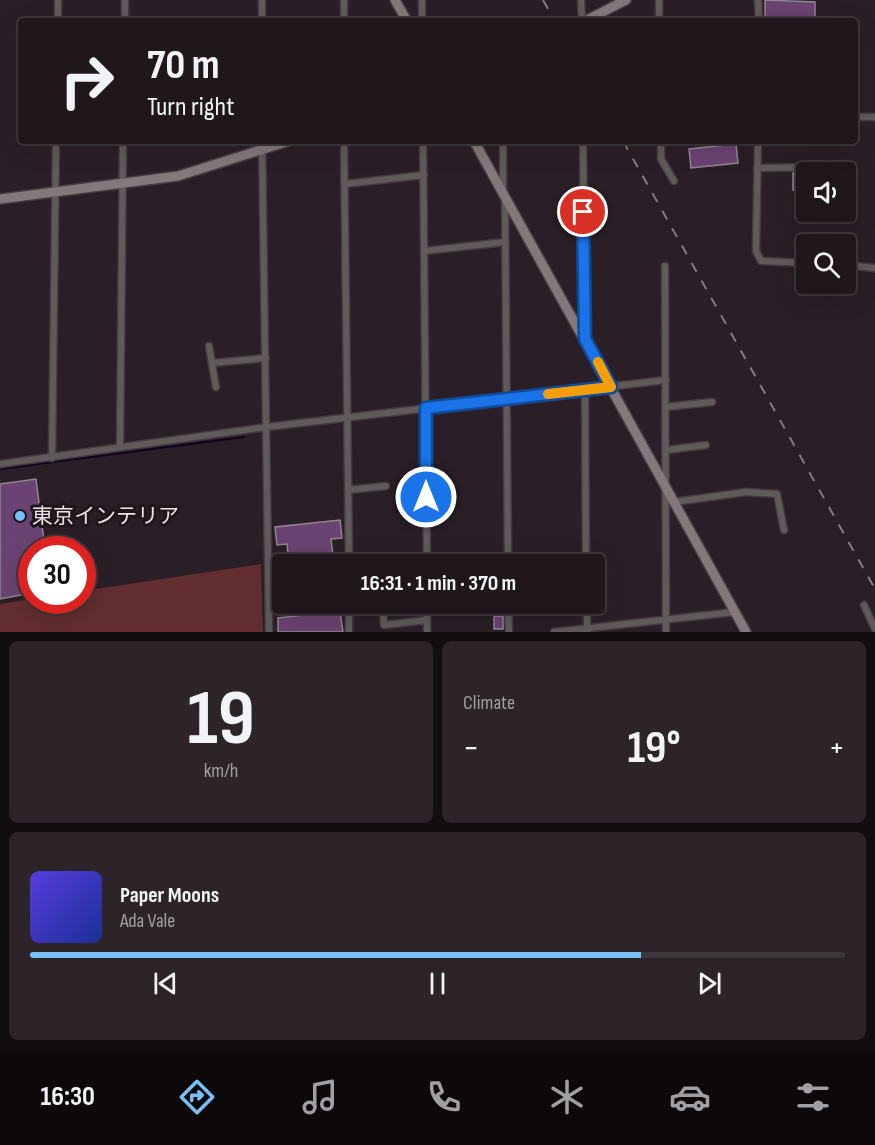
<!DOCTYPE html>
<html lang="en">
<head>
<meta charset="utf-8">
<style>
  body { margin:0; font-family:"Sofia Sans Condensed","Noto Sans JP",sans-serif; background:#2d2429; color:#f1f3f6; height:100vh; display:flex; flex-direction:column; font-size:22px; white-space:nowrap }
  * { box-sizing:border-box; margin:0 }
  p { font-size:20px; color:#a29fa3 }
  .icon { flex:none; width:33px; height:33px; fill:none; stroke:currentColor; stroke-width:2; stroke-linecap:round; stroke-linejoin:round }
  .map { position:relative; height:632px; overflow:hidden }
  .drawer { display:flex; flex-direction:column; gap:9px; padding:9px; background:#120d0f; flex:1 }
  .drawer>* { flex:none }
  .banner { position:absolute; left:18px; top:18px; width:840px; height:126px; border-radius:6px; box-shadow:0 6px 24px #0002,0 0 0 2px #3d363b; background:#20171c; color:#f1f3f6; overflow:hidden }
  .fabs { position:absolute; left:796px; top:162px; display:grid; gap:12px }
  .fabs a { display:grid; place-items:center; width:60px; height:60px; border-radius:6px; background:#20171c; box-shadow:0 6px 24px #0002,0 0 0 2px #3d363b; font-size:30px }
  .speed { position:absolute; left:18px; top:536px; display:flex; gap:12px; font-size:30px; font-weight:700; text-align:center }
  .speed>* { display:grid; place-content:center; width:78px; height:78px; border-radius:50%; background:#20171c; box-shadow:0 6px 24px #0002,0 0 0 2px #3d363b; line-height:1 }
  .speed .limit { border:9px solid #d22; background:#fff; color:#111 }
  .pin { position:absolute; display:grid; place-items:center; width:51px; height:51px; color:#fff; margin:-26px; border:3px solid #fff; border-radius:50%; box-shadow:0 2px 6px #0007 }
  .me { position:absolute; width:66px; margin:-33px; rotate:0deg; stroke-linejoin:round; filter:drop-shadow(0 0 4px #0008) }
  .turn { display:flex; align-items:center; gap:21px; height:126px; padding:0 30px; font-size:27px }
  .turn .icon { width:78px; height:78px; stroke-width:2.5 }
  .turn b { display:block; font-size:42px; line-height:51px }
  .big { font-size:45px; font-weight:700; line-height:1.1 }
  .drawer .widget { flex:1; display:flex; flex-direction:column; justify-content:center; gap:9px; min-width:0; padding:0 21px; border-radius:9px; background:#2d2429 }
  .drawer .dial { align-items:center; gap:0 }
  .dial b { font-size:78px; line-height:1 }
  .song { display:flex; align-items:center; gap:18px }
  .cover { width:72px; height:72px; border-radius:9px; background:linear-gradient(135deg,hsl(250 70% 55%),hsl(230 70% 35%)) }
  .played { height:6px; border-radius:3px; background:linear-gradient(90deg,#76c0f7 75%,#3d363b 75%) }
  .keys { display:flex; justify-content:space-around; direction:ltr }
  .heat { display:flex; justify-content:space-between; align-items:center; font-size:33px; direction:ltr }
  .drawer .tiles { flex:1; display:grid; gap:9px; grid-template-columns:1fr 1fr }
  .widget:last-child { grid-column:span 2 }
  .trip { position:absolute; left:272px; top:554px; width:333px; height:60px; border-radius:6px; background:#20171c; box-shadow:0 6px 24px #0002,0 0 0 2px #3d363b; font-weight:700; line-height:60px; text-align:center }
  .menu { display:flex; height:96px; justify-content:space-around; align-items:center; background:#0d090b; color:#a29fa3 }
  .menu .icon { width:42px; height:42px }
  .menu .active { color:#76c0f7 }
  .menu b { font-size:27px; color:#f1f3f6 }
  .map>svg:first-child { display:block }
</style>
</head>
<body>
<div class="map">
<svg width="875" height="632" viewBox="0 0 875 632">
  <rect width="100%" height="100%" fill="#2a1f26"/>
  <path fill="#632e2f" d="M261 564 263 632H0V604L31 599 82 600 83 591Z"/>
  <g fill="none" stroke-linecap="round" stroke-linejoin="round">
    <path stroke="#110026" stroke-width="2" d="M0 469 244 437"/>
  </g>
  <g fill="#6b4372" stroke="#918792" stroke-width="1.5">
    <path d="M765 0 815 2V21H765Z"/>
    <path d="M736 144 738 163 691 168 689 149Z"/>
    <path d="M807 172V190H793V173Z"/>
    <path d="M36 479 45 549H32V593L0 599V484Z"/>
    <path d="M340 520 342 538 331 539 334 564H289L287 544 277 545 275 527Z"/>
    <path d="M340 611 343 632H278V618Z"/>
    <rect x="494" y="616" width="9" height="13"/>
  </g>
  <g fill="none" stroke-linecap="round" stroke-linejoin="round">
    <defs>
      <g id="street">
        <path d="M262 0V21"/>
        <path d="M344 0V21"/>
        <path d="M422 0V21"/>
        <path d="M581 0 582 21"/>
        <path d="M659 0V21"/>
        <path d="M758 0 759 21"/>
        <path d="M58 21V0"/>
        <path d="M125 21V0"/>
        <path d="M855 117H875"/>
        <path d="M262 141 269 632"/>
        <path d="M344 141 349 564"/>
        <path d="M423 141 427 564"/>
        <path d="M583 141 585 338"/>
        <path d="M661 141V159L674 181"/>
        <path d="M758 141 756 251 761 261 807 263"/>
        <path d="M757 168 818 167"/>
        <path d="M345 184 424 175"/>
        <path d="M503 191V141"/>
        <path d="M505 200 508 564"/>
        <path d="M424 251 505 242"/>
        <path d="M846 265 875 268"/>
        <path d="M665 266 666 632"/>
        <path d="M209 346 216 387"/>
        <path d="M212 363 266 358"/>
        <path d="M585 390 586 564"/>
        <path d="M666 407 712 402"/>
        <path d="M120 447 123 141"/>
        <path d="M667 450 706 445"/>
        <path d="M52 458 56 141"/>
        <path d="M0 464 267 427 666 380"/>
        <path d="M348 490 386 486"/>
        <path d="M674 502 746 492 777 494 784 530"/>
        <path d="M349 603V632"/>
        <path d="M427 603V632"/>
        <path d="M508 603 509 632"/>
        <path d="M587 603V632"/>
        <path d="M864 605 875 629"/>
        <path d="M383 608 384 625 427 620"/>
        <path d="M554 632 735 612"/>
      </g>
      <g id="secondary">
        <path d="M395 0 407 21"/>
        <path d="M585 21 626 0"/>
        <path d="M474 141 746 632"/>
        <path d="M0 199 178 176 289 141"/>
      </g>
    </defs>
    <use href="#street" stroke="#453a41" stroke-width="9"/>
    <use href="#secondary" stroke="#453a41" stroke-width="12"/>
    <use href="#street" stroke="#605a5b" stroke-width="6"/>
    <use href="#secondary" stroke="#83787b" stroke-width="9"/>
    <g stroke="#847a80" stroke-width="2" stroke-dasharray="10 10" stroke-linecap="butt">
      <path d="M543 0 555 21"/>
      <path d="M623 141 875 589"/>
    </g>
  </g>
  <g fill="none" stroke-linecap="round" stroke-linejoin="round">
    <defs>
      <path id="route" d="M426 497V408L611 387 585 339 583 212"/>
    </defs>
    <use href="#route" stroke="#114b97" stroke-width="15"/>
    <use href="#route" stroke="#1a73e8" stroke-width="10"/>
    <path stroke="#f59e0b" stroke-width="10" d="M548 394 611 387 598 362"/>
  </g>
  <circle fill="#76c0f7" stroke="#20161c" stroke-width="2" cx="20" cy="516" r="6"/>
  <g text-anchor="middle" stroke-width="6" stroke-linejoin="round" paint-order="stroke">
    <g font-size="21" fill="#ebe3e8" stroke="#20161c" text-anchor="start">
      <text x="32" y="523">東京インテリア</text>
    </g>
  </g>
</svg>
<div class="fabs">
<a><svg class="icon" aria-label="sound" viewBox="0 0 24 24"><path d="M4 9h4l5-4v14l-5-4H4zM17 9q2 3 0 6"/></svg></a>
<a><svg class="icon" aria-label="search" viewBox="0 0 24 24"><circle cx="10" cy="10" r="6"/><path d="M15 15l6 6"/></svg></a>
</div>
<div class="speed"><div class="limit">30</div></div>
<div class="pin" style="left:583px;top:212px;background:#d93025"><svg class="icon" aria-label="arrive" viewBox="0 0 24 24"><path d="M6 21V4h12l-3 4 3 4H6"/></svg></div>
<svg class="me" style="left:426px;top:497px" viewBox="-20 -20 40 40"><circle r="17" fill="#1a73e8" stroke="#fff" stroke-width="3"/><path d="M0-11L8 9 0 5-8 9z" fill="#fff"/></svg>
<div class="trip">16:31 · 1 min · 370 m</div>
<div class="banner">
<div class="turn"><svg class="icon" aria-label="right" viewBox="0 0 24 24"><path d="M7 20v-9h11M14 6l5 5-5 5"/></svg><div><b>70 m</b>Turn right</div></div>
</div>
</div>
<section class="drawer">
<div class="tiles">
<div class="widget dial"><b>19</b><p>km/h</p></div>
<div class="widget"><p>Climate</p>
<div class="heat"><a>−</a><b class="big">19°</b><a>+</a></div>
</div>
<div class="widget">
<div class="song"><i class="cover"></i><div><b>Paper Moons</b><p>Ada Vale</p></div></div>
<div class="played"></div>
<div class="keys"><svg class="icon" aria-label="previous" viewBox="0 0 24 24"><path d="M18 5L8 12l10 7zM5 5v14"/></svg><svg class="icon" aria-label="pause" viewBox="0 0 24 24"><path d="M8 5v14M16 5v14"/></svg><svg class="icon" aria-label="next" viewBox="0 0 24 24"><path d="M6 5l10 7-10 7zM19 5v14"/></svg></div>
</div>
</div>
</section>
<nav class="menu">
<b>16:30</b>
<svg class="icon active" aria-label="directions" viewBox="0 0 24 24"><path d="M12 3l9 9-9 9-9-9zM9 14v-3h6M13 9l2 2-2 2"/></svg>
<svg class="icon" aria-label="music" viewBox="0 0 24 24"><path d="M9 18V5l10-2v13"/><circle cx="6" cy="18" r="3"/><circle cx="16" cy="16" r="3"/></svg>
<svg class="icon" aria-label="phone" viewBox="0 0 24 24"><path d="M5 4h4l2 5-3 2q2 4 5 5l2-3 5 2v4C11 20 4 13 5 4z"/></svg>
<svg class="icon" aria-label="climate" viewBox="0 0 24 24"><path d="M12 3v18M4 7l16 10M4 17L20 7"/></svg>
<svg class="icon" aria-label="car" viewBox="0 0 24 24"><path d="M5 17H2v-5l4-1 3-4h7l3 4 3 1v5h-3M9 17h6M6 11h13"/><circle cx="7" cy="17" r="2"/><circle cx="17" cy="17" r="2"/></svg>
<svg class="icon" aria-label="filters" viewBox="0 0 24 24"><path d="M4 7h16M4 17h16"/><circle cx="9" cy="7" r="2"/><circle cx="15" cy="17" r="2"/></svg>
</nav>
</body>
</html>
